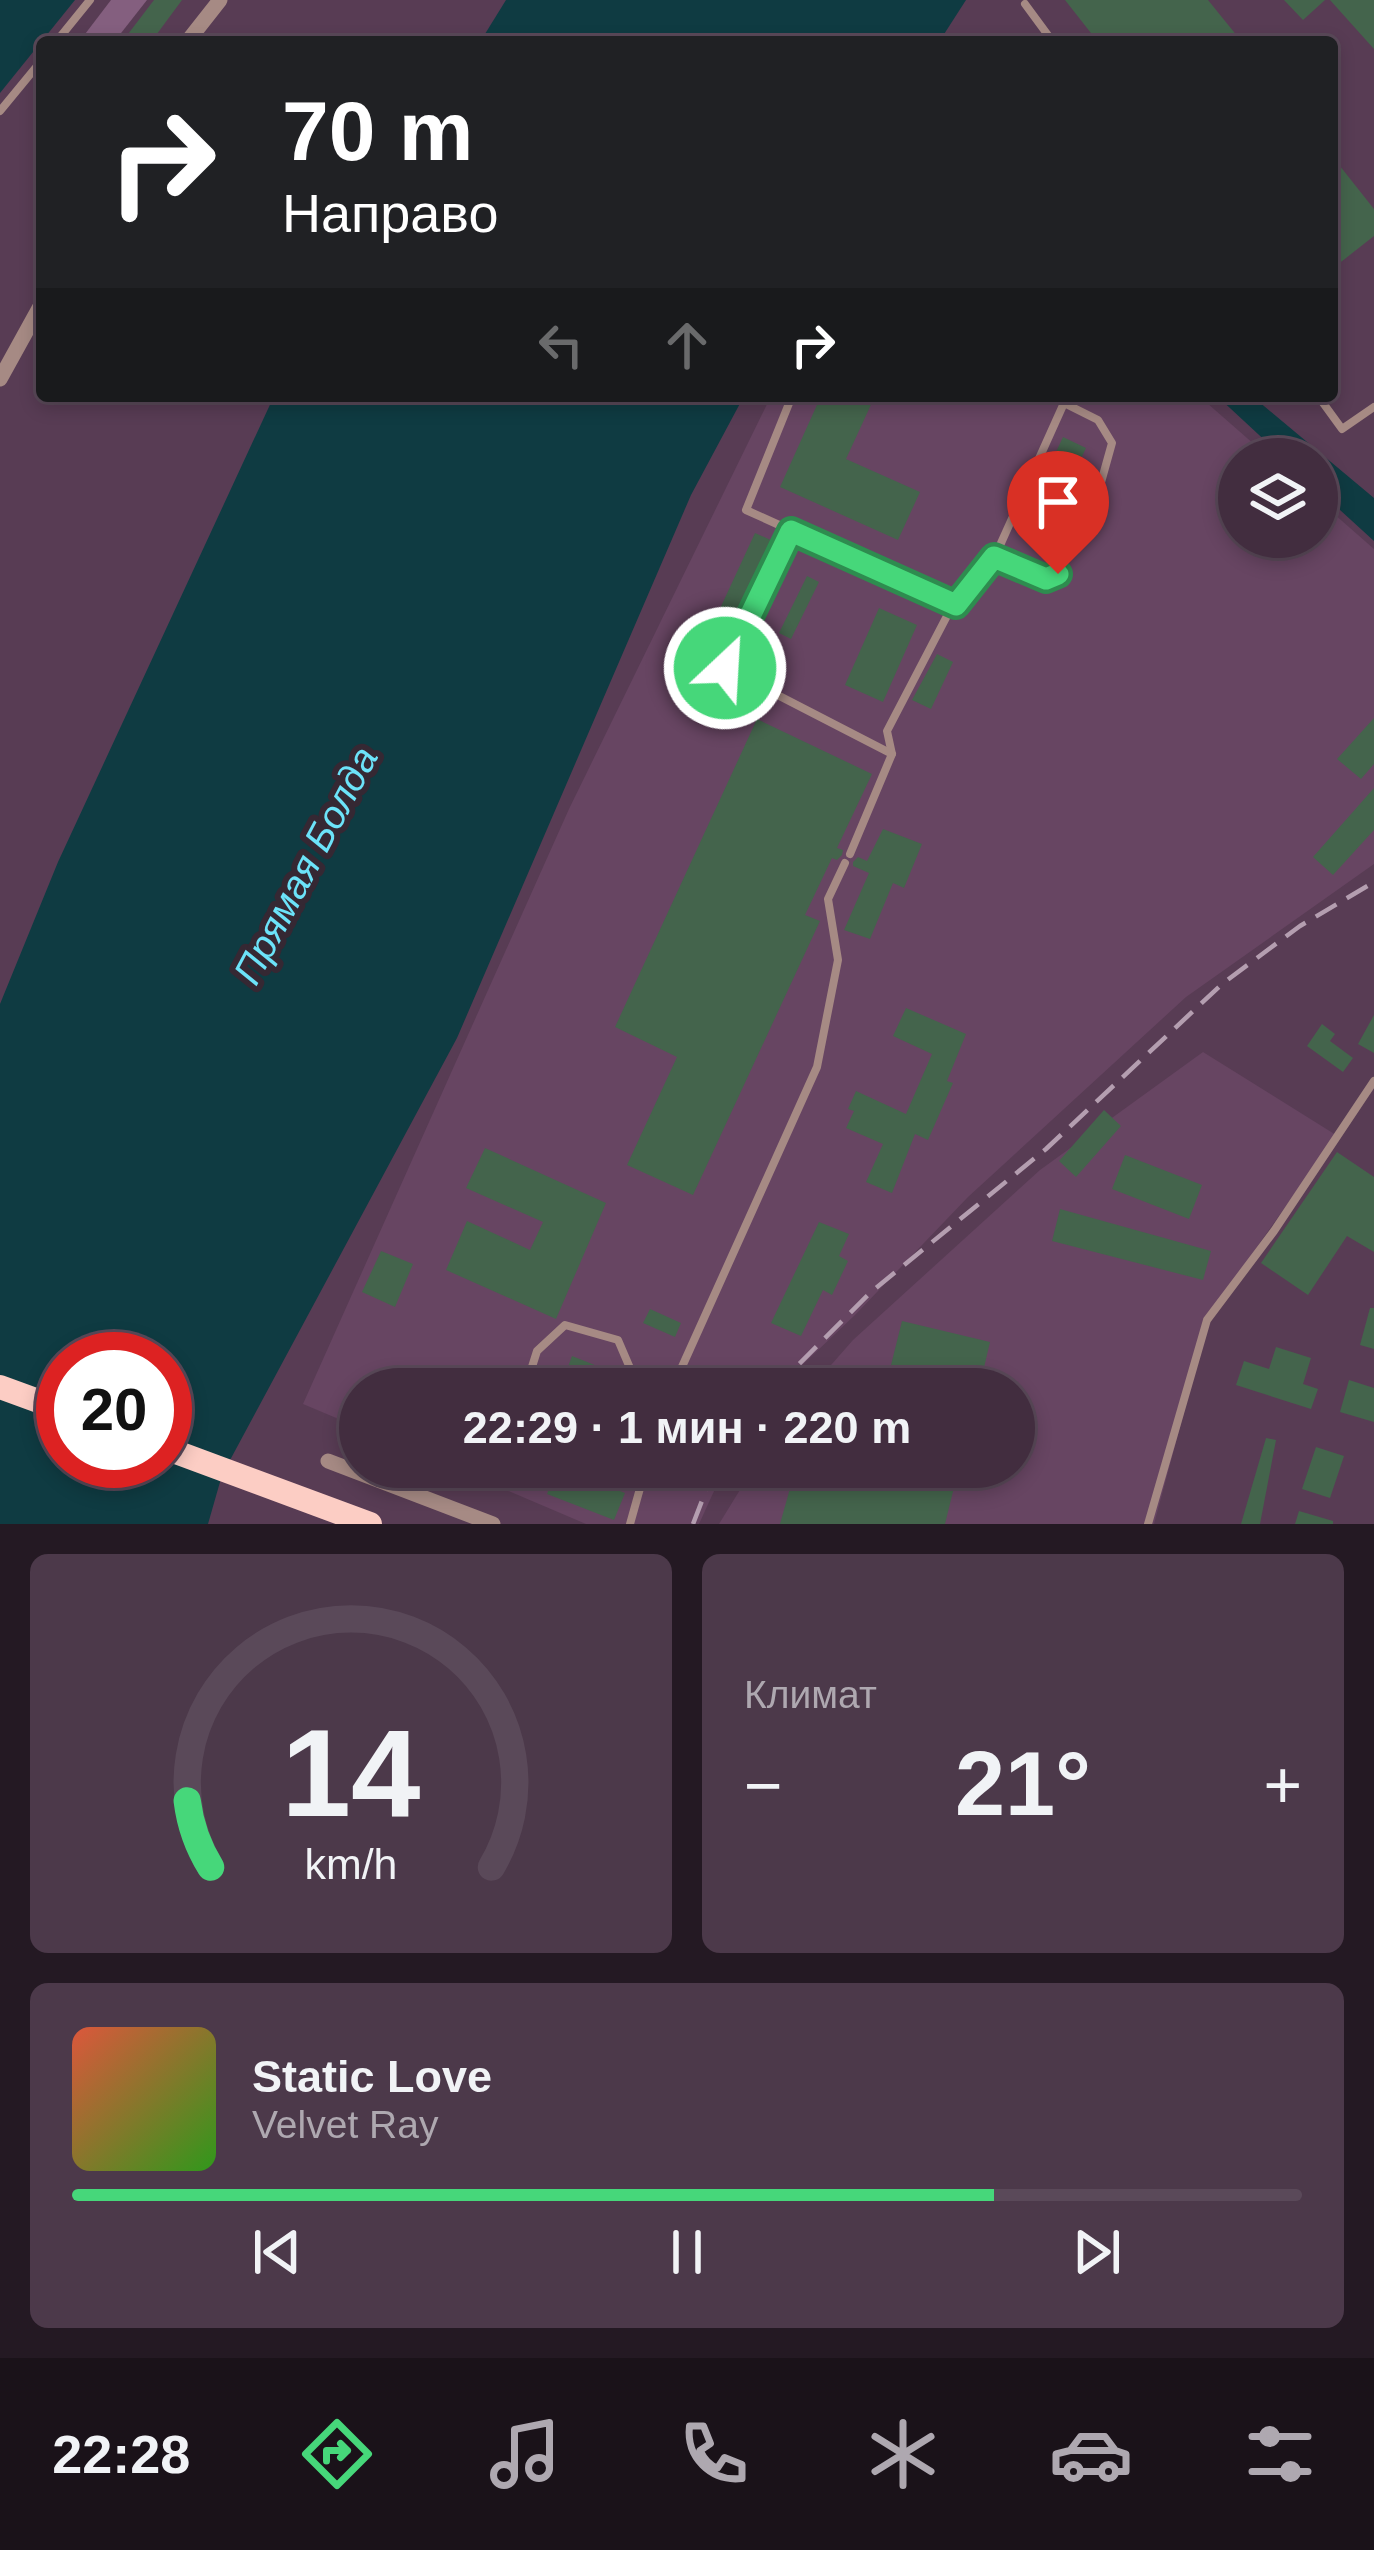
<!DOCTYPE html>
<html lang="ru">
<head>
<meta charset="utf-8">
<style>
  body { margin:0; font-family:Arial,sans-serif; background:#4c394a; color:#f1f3f6; height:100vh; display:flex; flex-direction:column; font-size:45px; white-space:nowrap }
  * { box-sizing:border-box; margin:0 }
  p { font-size:39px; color:#aea8b0 }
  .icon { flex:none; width:66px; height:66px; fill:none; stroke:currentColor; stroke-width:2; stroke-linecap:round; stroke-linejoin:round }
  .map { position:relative; height:1524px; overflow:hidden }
  .details { display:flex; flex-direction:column; gap:30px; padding:30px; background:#241923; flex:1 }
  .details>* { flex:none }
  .top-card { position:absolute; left:36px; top:36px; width:1302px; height:366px; border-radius:12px; box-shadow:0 6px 18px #0003,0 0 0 3px #5a4959; background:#202124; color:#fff; overflow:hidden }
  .tools { position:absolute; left:1218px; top:438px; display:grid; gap:24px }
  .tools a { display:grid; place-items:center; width:120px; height:120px; border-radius:50%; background:#422d3f; box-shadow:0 6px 18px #0003,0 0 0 3px #5a4959; font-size:60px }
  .speed { position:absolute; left:36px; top:1332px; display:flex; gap:24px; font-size:60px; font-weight:700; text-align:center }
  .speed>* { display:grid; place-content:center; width:156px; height:156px; border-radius:50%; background:#422d3f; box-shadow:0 6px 18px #0003,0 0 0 3px #5a4959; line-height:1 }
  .speed .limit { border:18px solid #d22; background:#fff; color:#111 }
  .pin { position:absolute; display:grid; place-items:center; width:102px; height:102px; color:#fff; margin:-123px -51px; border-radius:50% 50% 50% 0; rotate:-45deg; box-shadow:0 0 12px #0007 }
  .pin .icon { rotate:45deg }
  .me { position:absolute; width:132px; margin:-66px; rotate:25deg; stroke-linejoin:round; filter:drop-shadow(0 0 9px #0008) }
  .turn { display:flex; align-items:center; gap:42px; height:252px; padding:0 48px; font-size:54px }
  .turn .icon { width:156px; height:156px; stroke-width:2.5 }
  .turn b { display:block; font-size:84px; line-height:102px }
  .lanes { display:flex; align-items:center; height:114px; padding:0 48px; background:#0003; justify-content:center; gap:60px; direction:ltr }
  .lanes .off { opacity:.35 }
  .big { font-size:90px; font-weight:800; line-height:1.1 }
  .details .card { flex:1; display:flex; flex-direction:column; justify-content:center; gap:18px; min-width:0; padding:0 42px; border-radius:18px; background:#4c394a }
  .details .dial { align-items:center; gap:0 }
  .dial svg { height:312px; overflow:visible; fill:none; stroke:#5a4959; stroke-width:7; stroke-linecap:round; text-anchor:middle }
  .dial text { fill:#f1f3f6; stroke:none }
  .song { display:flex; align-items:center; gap:36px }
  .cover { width:144px; height:144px; border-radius:18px; background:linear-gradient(135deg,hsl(10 70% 55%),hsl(110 70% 35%)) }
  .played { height:12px; border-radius:6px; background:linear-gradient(90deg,#46d77a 75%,#5a4959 75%) }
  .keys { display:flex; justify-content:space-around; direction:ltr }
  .heat { display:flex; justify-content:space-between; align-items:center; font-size:66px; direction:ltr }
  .details .tiles { flex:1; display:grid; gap:30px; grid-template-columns:1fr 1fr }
  .card:last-child { grid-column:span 2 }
  .trip { position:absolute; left:339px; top:1368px; width:696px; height:120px; border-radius:60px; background:#422d3f; box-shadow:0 6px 18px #0003,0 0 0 3px #5a4959; font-weight:800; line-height:120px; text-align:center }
  .menu { display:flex; height:192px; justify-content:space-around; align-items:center; background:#1a1219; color:#aea8b0 }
  .menu .icon { width:84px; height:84px }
  .menu .active { color:#46d77a }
  .menu b { font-size:54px; color:#f1f3f6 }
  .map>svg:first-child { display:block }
</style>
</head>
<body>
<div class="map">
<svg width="1374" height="1524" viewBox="0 0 1374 1524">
  <rect width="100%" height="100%" fill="#583c54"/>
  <g fill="#674562">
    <path d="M771 396H1199L1271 459H1239V537H1317V499L1374 549V864L1186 997 968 1197 855 1315 777 1389H360V1428L303 1404 569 809Z"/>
    <path d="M1203 1052 1336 1135 1211 1312 1154 1524H719L754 1467H1014V1389H810L853 1340 1040 1170Z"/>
    <path d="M452 1467H725L699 1524H586Z"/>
  </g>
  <path fill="#845f7f" d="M111 0H147L114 42H79Z"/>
  <g fill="#0f3b42" fill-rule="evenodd">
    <path d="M0 0H75L0 93Z"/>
    <path d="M506 0H966L939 42H480Z"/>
    <path d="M274 396H744L691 495 457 1038 222 1475 208 1524H0V1004L58 862ZM63 1359H165V1461H63Z"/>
    <path d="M1217 396H1252L1374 498V541L1317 489V459H1285Z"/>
  </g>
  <g fill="#44644c">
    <path d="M154 0H182L151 42H122Z"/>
    <path d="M1065 0H1208L1242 42H1098Z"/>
    <path d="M1284 0H1325L1303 20Z"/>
    <path d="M1330 0H1374V49Z"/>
    <path d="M1332 156 1374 209V236L1332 269Z"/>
    <path d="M821 396H875L846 459 920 492 898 540 780 487Z"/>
    <path d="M1063 437 1086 448 1042 540 1020 529Z"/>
    <path d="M755 533 773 541 723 650 705 641Z"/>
    <path d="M807 576 819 582 791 639 779 633Z"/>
    <path d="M879 608 917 625 883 702 845 685Z"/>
    <path d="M937 654 953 662 931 709 912 700Z"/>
    <path d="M1374 718V764L1361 779 1337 759Z"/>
    <path d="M757 719 872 774 837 848 843 850 842 855 837 860 832 858 805 915 820 921 693 1195 627 1165 677 1057 615 1027Z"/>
    <path d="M1374 788V830L1333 875 1313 857Z"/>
    <path d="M883 829 922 844 904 888 893 883 870 939 844 930 869 873 853 866V862L858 857 867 861Z"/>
    <path d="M906 1008 966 1034 947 1081 953 1083 928 1140 915 1134 892 1193 866 1182 883 1144 846 1128 854 1111 848 1109 856 1091 906 1114 932 1054 893 1036Z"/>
    <path d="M1374 1015V1053L1358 1044Z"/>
    <path d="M1322 1024 1335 1034 1330 1041 1353 1058 1343 1072 1307 1046Z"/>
    <path d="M1104 1110 1121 1126 1076 1177 1059 1161Z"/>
    <path d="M485 1148 606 1203 556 1319 446 1270 467 1221 530 1250 543 1222 466 1188Z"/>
    <path d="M1337 1152 1374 1177V1252L1347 1236 1308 1295 1261 1263Z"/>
    <path d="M1125 1155 1202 1185 1189 1219 1112 1189Z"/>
    <path d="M1060 1209 1211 1251 1203 1280 1052 1241Z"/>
    <path d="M819 1222 849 1234 839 1256 848 1261 832 1295 823 1290 801 1336 771 1323Z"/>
    <path d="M381 1251 413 1264 395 1307 362 1292Z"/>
    <path d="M1370 1308H1374V1349L1360 1345Z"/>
    <path d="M650 1309 681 1323 675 1337 643 1323Z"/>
    <path d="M902 1321 990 1342 979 1389H885Z"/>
    <path d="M1276 1347 1311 1358 1303 1384 1318 1389 1311 1409 1236 1385 1244 1361 1269 1369Z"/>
    <path d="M572 1356 625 1377 621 1389 561 1386Z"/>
    <path d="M1349 1380 1374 1388V1422L1340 1412Z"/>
    <path d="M1266 1438 1276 1440 1260 1524H1241Z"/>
    <path d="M1316 1447 1344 1456 1330 1498 1302 1489Z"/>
    <path d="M558 1467H590L585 1477 625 1493 614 1520 547 1494Z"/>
    <path d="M796 1467H959L945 1524H780Z"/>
    <path d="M1299 1511 1333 1521V1524H1295Z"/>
  </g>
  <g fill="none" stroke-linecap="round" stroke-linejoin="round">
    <g stroke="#a68a84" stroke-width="8">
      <path d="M1025 4 1053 42"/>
      <path d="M56 42 90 0"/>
      <path d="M0 111 42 60"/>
      <path d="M792 396 746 510 956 605"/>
      <path d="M1318 396 1342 429 1374 407"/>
      <path d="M791 531 725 668 892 754"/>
      <path d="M994 557 1045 579 1058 574 1100 486 1112 443 1098 420 1064 403"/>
      <path d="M850 854 892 754 887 731 948 614 997 552 1064 403 1049 396"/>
      <path d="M525 1389 537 1351 565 1325 618 1340 639 1389"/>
      <path d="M672 1389 817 1067 838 960 828 899 845 863"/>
      <path d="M630 1524 646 1467"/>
      <path d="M1148 1524 1207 1320 1274 1231 1374 1081"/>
    </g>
    <g stroke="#a68a84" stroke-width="15">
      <path d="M187 42 220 0"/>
      <path d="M0 379 42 303"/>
      <path d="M328 1461 493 1524"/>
    </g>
    <g stroke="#fccdc4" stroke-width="24">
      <path d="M0 1387 63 1410"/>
      <path d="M165 1448 370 1524"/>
    </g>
    <g stroke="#b49eb0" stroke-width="4.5" stroke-dasharray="24 12" stroke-linecap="butt">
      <path d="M774 1389 871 1292 1046 1149 1222 984 1300 926 1374 882"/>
      <path d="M693 1524 715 1467"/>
    </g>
  </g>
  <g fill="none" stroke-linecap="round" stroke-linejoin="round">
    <defs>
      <path id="route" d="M725 668 791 531 956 605 994 557 1046 579 1058 574"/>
    </defs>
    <use href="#route" stroke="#2e8c4f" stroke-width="30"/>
    <use href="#route" stroke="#46d77a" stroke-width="21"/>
  </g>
  <g text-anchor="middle" stroke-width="12" stroke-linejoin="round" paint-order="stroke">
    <g font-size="39" font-style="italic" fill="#6ce3f9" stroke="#352833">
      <text transform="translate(305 865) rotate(-62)" y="14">Прямая Болда</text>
    </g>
  </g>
</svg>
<div class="tools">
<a><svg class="icon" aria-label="layers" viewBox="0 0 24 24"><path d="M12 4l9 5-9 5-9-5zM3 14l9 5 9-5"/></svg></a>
</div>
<div class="speed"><div class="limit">20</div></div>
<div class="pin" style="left:1058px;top:574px;background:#d93025"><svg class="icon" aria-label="arrive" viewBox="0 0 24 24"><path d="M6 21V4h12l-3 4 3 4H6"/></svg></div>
<svg class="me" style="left:725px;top:668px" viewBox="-20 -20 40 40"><circle r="17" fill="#46d77a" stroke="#fff" stroke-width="3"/><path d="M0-11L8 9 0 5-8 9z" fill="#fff"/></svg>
<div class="trip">22:29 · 1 мин · 220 m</div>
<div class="top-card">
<div class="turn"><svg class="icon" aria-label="right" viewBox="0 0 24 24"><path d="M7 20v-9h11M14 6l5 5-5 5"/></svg><div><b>70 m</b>Направо</div></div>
<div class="lanes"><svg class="icon off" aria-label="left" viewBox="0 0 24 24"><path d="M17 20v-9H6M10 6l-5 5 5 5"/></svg><svg class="icon off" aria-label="ahead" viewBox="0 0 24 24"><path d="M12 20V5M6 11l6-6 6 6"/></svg><svg class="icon" aria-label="right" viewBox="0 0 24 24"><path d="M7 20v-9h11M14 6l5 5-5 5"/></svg></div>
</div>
</div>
<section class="details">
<div class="tiles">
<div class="card dial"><svg viewBox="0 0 100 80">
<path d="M14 69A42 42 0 1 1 86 69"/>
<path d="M14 69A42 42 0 0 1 8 52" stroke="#46d77a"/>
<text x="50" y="56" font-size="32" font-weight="700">14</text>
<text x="50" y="72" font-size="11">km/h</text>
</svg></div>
<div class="card"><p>Климат</p>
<div class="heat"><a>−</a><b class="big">21°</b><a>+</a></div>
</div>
<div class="card">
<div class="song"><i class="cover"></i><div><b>Static Love</b><p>Velvet Ray</p></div></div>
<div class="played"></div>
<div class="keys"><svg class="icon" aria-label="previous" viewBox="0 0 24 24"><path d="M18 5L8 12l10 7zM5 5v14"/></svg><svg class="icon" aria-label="pause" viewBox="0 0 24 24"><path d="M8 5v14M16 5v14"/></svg><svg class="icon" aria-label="next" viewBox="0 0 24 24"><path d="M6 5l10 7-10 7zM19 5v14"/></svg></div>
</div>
</div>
</section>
<nav class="menu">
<b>22:28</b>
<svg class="icon active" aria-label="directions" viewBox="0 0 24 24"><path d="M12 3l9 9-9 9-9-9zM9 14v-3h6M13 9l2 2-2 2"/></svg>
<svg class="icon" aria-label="music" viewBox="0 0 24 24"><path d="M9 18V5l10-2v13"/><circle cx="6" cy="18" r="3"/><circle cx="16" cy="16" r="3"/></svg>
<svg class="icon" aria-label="phone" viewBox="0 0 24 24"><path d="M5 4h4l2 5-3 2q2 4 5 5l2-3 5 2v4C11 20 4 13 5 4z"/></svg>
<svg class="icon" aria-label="climate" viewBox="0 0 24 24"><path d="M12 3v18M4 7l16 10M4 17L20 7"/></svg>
<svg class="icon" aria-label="car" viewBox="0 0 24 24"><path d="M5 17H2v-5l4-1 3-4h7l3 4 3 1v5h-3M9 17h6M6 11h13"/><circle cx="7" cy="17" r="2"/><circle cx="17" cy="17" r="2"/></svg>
<svg class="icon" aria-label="filters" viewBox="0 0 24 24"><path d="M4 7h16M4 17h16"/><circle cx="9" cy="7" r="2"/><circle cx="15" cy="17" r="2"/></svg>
</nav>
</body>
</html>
